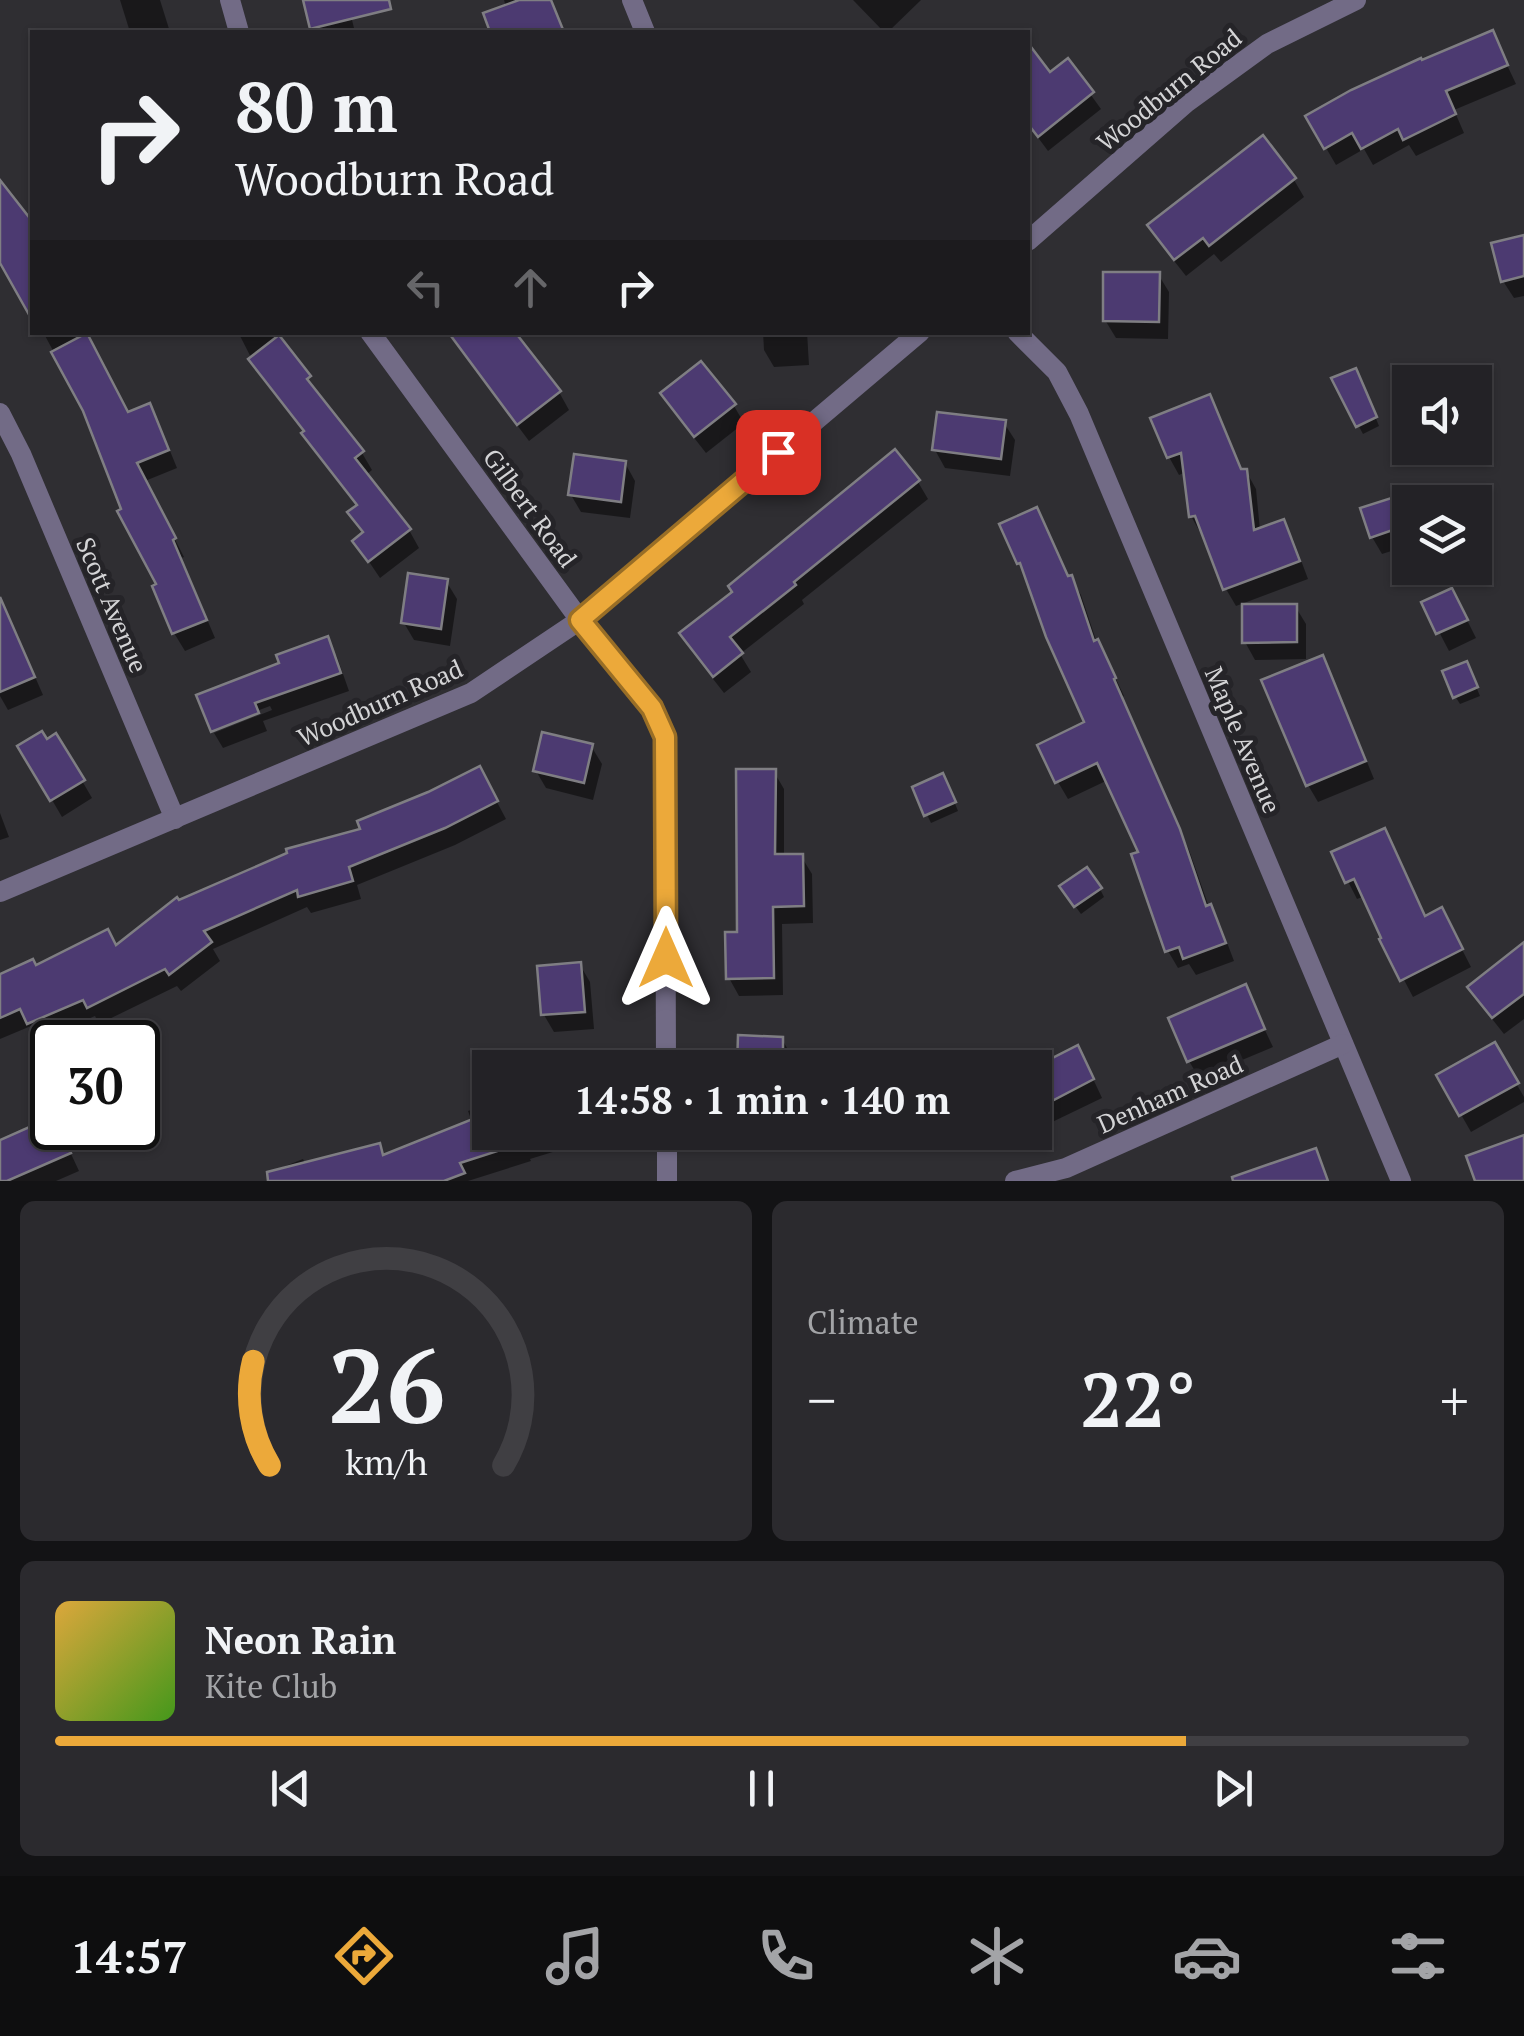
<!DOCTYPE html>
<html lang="en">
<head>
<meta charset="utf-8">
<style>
  body { margin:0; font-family:"PT Serif",serif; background:#2b2a2e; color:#f1f3f6; height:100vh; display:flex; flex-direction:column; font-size:38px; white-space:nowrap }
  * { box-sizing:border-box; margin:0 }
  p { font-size:32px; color:#a3a4a7 }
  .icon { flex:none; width:55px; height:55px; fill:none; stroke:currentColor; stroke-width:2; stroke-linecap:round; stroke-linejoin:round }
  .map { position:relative; height:1181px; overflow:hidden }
  .sheet { display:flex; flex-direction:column; gap:20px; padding:20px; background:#131315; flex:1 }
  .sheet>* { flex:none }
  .guide { position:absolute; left:30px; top:30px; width:1000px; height:305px; border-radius:0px; box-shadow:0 2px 8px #0004,0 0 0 2px #403f43; background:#232226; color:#f1f3f6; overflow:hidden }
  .tools { position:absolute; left:1392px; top:365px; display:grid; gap:20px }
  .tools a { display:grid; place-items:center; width:100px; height:100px; border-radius:0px; background:#232226; box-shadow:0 2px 8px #0004,0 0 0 2px #403f43; font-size:50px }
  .speed { position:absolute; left:30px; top:1020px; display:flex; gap:20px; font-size:50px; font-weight:700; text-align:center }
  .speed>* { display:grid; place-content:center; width:130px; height:130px; border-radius:50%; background:#232226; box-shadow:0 2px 8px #0004,0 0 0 2px #403f43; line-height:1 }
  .speed .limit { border:5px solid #111; border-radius:15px; background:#fff; color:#111 }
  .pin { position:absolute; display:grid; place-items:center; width:85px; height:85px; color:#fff; margin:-42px; border-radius:20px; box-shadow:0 5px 15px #0006 }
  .me { position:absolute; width:110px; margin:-55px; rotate:0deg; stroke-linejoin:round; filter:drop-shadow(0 0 8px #0008) }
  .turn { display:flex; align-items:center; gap:35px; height:210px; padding:0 40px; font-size:45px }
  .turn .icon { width:130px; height:130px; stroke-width:2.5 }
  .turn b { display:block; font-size:70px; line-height:85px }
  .lanes { display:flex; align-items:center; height:95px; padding:0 40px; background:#0003; justify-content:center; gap:50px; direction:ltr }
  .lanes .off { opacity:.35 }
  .big { font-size:75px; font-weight:800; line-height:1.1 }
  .sheet .widget { flex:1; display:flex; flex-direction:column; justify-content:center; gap:15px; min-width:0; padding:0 35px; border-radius:15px; background:#2b2a2e }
  .sheet .dial { align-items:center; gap:0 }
  .dial svg { height:260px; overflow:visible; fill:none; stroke:#403f43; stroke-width:7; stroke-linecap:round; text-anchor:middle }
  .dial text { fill:#f1f3f6; stroke:none }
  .song { display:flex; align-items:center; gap:30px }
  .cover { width:120px; height:120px; border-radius:15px; background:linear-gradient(135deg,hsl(40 70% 55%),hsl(100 70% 35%)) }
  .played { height:10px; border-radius:5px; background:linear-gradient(90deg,#eca93a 80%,#403f43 80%) }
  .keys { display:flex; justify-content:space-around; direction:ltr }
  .heat { display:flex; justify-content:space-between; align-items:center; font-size:55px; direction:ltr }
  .sheet .tiles { flex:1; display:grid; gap:20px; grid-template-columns:1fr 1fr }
  .widget:last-child { grid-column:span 2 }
  .trip { position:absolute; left:472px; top:1050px; width:580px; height:100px; border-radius:0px; background:#232226; box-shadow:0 2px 8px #0004,0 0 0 2px #403f43; font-weight:800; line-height:100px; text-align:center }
  .tab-bar { display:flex; height:160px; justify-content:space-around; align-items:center; background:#0e0e0f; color:#a3a4a7 }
  .tab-bar .icon { width:70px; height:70px }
  .tab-bar .on { color:#eca93a }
  .tab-bar b { font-size:45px; color:#f1f3f6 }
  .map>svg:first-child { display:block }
</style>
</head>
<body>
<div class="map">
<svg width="1524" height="1181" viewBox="0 0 1524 1181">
  <rect width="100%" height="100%" fill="#2f2e32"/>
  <g fill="#0007">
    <path d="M120 0H160L170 32H130Z"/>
    <path d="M305 0H347L355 32H313Z"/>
    <path d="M504 0H551L565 32H493L486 15 506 7Z"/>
    <path d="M853 0H921L888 32H884Z"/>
    <path d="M1492 33 1516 84 1454 110 1464 133 1416 156 1409 145 1373 165 1364 149 1336 165 1308 117Z"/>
    <path d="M1037 59 1050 75 1067 62 1101 109 1048 151 1028 124V67Z"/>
    <path d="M1263 139 1294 180 1304 197 1221 262 1214 254 1186 276 1160 243 1150 225Z"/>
    <path d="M1524 238V296L1514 298 1503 281Z"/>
    <path d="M1158 274 1169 292 1168 339 1116 338 1105 320Z"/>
    <path d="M43 332H83L128 415 149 406 159 424 177 468 145 481 184 557 181 558 215 638 185 651 174 633 155 587 160 585 125 510 85 410Z"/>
    <path d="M238 332H273L362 453 372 470 366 475 409 530 419 548 380 578 355 541 364 534 351 513 358 507 314 451 305 433 262 379Z"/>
    <path d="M447 332H514L559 392 569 410 529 441Z"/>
    <path d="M763 332H807L809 365 774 367 764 350Z"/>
    <path d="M1360 379 1379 426 1363 434 1334 380Z"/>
    <path d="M663 394 734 406 744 423 706 453 673 411Z"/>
    <path d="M1209 397 1219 415 1242 472 1246 471 1256 489 1260 530 1282 522 1293 539 1308 579 1236 606 1226 589 1204 533 1201 534 1191 516 1186 472 1179 475 1169 457 1154 420Z"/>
    <path d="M1004 423 1015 440 1010 476 945 468 935 450Z"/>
    <path d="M895 452 918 482 928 499 802 600 804 604 740 654 751 672 724 693 692 652 682 634 735 593Z"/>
    <path d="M625 463 635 481 630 518 581 512 571 495Z"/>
    <path d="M1402 497 1410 510V545L1382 554 1372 537Z"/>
    <path d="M1036 510 1069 578H1071L1081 595 1097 643 1107 660 1124 696 1122 697 1189 850 1209 907 1220 924 1234 961 1196 975 1189 964 1178 968 1168 951 1142 854 1108 780 1068 799 1058 782 1088 724 1028 579 1019 563Z"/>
    <path d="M446 581 457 599 450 646 414 640 404 623Z"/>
    <path d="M0 597 12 630 22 647 43 695 8 710 0 696Z"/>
    <path d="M1424 603 1461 608 1476 638 1449 651Z"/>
    <path d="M1295 606 1306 624V659L1255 660 1245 642Z"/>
    <path d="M327 639 337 657 349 691 263 721 267 731 223 748 214 733 272 710 270 706 212 728 282 664Z"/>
    <path d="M1322 658 1332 676 1374 779 1318 802 1308 785Z"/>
    <path d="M1470 672 1480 696 1460 704 1455 696Z"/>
    <path d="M56 736 92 798 62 817 21 747 46 742Z"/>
    <path d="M591 746 602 764 593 800 546 788 536 771Z"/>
    <path d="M774 772 784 789V856H801L812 874 813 923 782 924 783 995 739 996 729 978Z"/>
    <path d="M947 784 958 811 931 823 915 789Z"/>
    <path d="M489 787 506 819 455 845 357 885 361 899 311 913 307 907 213 949 220 961 181 991 177 986 99 1024 95 1016 39 1040 31 1026 0 1039V977L116 948 178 903 364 830Z"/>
    <path d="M0 813 9 837 0 840Z"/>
    <path d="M1334 854 1426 918 1451 928 1471 967 1413 997 1383 940 1365 896 1357 899Z"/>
    <path d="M1100 889 1104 897 1081 914 1067 895Z"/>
    <path d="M1524 954V1019L1504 1034 1481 1005 1471 987Z"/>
    <path d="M580 965 590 982 594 1029 554 1032 544 1015Z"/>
    <path d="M1245 988 1273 1047 1199 1078 1189 1061Z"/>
    <path d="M782 1039 792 1057V1068H740Z"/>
    <path d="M1494 1045 1524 1097V1102L1471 1132 1439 1076Z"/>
    <path d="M1008 1061 1011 1068H977Z"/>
    <path d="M1087 1066 1102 1098 1046 1125 1035 1127V1069Z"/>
    <path d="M490 1104V1132H603L605 1136 530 1159 531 1161 468 1181H271L268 1173 303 1159 306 1165 379 1146 385 1157 472 1122 468 1111Z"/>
    <path d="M52 1120V1128H59L79 1171 56 1181H0V1143Z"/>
    <path d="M742 1132H1007L940 1145 896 1148H819L817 1145 748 1143Z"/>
  </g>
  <g fill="#4c3a71" stroke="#7f7e83" stroke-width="2.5">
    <path d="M303 0H389L391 9 310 29Z"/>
    <path d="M519 0H551L564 32H490L483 13Z"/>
    <path d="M1493 30 1508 65 1446 91 1456 114 1403 140 1398 129 1361 149 1352 133 1324 149 1305 116 1351 90 1421 58 1422 60Z"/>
    <path d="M1028 43 1050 72 1068 58 1094 92 1038 137 1028 124Z"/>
    <path d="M1263 135 1296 178 1209 246 1203 238 1174 260 1147 225Z"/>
    <path d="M0 180 32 221V320L0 263Z"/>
    <path d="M1524 235V276L1501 282 1491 243Z"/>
    <path d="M1103 272H1160L1159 322 1103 321Z"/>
    <path d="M448 332H515L561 391 517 425Z"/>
    <path d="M87 333 128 412 150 403 169 450 137 463 176 538 173 540 207 620 172 634 152 586 156 584 117 511 121 509 83 411 51 352Z"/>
    <path d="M279 335 311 376 307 379 364 451 355 458 411 529 368 562 352 541 363 532 347 512 357 505 301 433 304 431 248 359Z"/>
    <path d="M701 361 736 404 694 437 660 393Z"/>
    <path d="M1356 368 1377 417 1356 427 1331 378Z"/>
    <path d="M1210 394 1241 469H1247L1254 530 1284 519 1300 561 1223 590 1195 516 1189 517 1181 453 1167 458 1150 418Z"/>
    <path d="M937 412 1006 420 1001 459 932 450Z"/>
    <path d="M895 449 920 480 794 582 796 585 730 637 743 653 713 677 679 633 732 592 728 586Z"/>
    <path d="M574 454 626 461 621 502 568 495Z"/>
    <path d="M1404 494 1410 512V524L1370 538 1360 508Z"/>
    <path d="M1037 507 1068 576 1072 575 1094 641 1098 639 1116 678 1114 679 1180 829 1206 906 1211 904 1226 943 1183 959 1179 947 1165 952 1131 854 1138 852 1097 763 1055 783 1037 745 1084 722 1046 637 1020 563 1017 564 999 524Z"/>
    <path d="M408 573 448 579 441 629 401 623Z"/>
    <path d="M1452 588 1468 620 1436 634 1421 602Z"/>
    <path d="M0 597 35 677 0 692Z"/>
    <path d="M1242 604H1297V642L1242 643Z"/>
    <path d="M328 636 341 673 255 703 259 713 211 732 196 695 279 663 276 655Z"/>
    <path d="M1323 655 1366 761 1306 786 1261 680Z"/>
    <path d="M1467 661 1478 687 1453 698 1442 671Z"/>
    <path d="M42 731 47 739 56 733 85 780 50 801 17 746Z"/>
    <path d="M542 732 593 744 584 783 533 771Z"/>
    <path d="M480 766 498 801 445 828 349 867 353 881 298 897 297 890 204 931 212 942 169 975 165 969 87 1008 83 1000 27 1024 20 1009 0 1018V974L33 959 36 965 108 929 116 945 177 897 179 900 287 853 286 849 360 829 357 821 428 792Z"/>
    <path d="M736 769H776L775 854H803L804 906 773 907 774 978 726 979 725 932H737Z"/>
    <path d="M943 773 956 802 924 816 912 787Z"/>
    <path d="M1385 828 1425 916 1442 907 1463 949 1400 981 1379 939 1381 938 1354 879 1345 883 1331 852Z"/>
    <path d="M1087 867 1102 888 1074 907 1059 886Z"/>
    <path d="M1524 942V994L1492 1018 1467 987Z"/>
    <path d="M581 962 585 1012 541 1015 537 966Z"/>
    <path d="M1246 984 1265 1029 1187 1062 1168 1018Z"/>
    <path d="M738 1035 783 1037V1068H737Z"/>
    <path d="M1495 1042 1519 1083 1459 1116 1436 1075Z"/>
    <path d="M1078 1045 1094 1079 1048 1103 1035 1077 1033 1068Z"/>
    <path d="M490 1112V1132H537L538 1138 460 1163 465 1173 444 1181H268L267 1172 380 1143 383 1155Z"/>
    <path d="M52 1117V1128H60L71 1153 7 1181H0V1140Z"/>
    <path d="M1524 1135V1181H1475L1466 1156Z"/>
    <path d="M1316 1148 1328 1181H1233L1232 1177Z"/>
  </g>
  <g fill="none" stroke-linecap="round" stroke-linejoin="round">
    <g stroke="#726b86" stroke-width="20">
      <path d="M230 0 239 32"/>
      <path d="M632 0 645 32"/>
      <path d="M1028 241 1186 103 1267 44 1356 0"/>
      <path d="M370 332 580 620 652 708 665 737 666 1068"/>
      <path d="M1017 332 1057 372 1079 414 1401 1181"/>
      <path d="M0 413 21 454 175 819"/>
      <path d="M0 892 471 693 580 620 920 332"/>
      <path d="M667 1132V1181"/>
      <path d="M1015 1181 1066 1168 1343 1044"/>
    </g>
  </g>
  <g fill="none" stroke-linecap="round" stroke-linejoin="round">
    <defs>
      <path id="route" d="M666 958 665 737 652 708 580 620 778 452"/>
    </defs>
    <use href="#route" stroke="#996e26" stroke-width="25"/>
    <use href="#route" stroke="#eca93a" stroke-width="18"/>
  </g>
  <g text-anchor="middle" stroke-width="10" stroke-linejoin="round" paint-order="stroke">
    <g font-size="25" fill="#d4d4d6" stroke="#252428">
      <text transform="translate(1169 90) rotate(-39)" y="9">Woodburn Road</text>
      <text transform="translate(530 508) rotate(54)" y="9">Gilbert Road</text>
      <text transform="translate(112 605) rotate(67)" y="9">Scott Avenue</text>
      <text transform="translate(380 703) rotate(-24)" y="9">Woodburn Road</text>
      <text transform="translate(1243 740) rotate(67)" y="9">Maple Avenue</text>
      <text transform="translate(1170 1094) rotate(-24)" y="9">Denham Road</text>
    </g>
  </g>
</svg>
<div class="tools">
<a><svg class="icon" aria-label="sound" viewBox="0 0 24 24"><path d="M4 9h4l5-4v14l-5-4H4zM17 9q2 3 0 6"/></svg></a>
<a><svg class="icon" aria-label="layers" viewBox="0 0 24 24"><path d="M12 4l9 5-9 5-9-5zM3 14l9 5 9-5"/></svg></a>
</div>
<div class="speed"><div class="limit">30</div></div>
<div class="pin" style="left:778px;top:452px;background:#d93025"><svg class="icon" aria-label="arrive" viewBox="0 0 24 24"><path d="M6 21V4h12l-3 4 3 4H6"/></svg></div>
<svg class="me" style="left:666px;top:958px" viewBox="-20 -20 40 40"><path d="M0-17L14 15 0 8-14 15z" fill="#eca93a" stroke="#fff" stroke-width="4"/></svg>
<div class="trip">14:58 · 1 min · 140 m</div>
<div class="guide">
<div class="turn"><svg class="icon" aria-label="right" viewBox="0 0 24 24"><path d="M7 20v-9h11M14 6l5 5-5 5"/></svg><div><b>80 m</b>Woodburn Road</div></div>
<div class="lanes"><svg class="icon off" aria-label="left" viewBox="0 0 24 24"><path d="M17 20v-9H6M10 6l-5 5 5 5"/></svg><svg class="icon off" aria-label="ahead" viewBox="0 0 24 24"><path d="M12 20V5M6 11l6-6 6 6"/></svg><svg class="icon" aria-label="right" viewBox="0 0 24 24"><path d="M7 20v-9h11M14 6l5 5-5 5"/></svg></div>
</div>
</div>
<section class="sheet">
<div class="tiles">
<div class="widget dial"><svg viewBox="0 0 100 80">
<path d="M14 69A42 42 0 1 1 86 69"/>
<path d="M14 69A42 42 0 0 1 9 37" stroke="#eca93a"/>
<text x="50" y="56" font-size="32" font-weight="700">26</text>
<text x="50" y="72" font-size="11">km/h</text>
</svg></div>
<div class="widget"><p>Climate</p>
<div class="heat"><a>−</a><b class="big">22°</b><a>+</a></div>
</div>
<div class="widget">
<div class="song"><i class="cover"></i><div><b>Neon Rain</b><p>Kite Club</p></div></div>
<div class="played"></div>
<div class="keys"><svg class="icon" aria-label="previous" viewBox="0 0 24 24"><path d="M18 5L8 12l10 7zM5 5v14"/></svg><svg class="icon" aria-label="pause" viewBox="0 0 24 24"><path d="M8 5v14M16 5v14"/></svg><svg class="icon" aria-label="next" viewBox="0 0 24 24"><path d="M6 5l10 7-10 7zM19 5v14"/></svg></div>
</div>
</div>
</section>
<nav class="tab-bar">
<b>14:57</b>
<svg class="icon on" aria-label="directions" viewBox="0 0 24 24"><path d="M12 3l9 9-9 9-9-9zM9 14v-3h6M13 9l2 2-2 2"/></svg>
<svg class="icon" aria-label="music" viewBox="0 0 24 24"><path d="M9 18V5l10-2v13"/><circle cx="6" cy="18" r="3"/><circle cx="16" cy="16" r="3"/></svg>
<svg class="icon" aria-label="phone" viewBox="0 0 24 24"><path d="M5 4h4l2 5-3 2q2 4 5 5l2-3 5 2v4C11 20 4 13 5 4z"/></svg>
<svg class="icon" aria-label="climate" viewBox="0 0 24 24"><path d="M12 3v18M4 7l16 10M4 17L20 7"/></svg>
<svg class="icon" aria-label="car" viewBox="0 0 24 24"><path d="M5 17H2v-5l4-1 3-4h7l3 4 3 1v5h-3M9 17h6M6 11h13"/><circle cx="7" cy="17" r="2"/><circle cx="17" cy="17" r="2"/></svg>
<svg class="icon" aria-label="filters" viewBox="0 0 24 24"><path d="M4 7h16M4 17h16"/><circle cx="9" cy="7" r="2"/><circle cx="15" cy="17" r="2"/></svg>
</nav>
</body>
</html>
